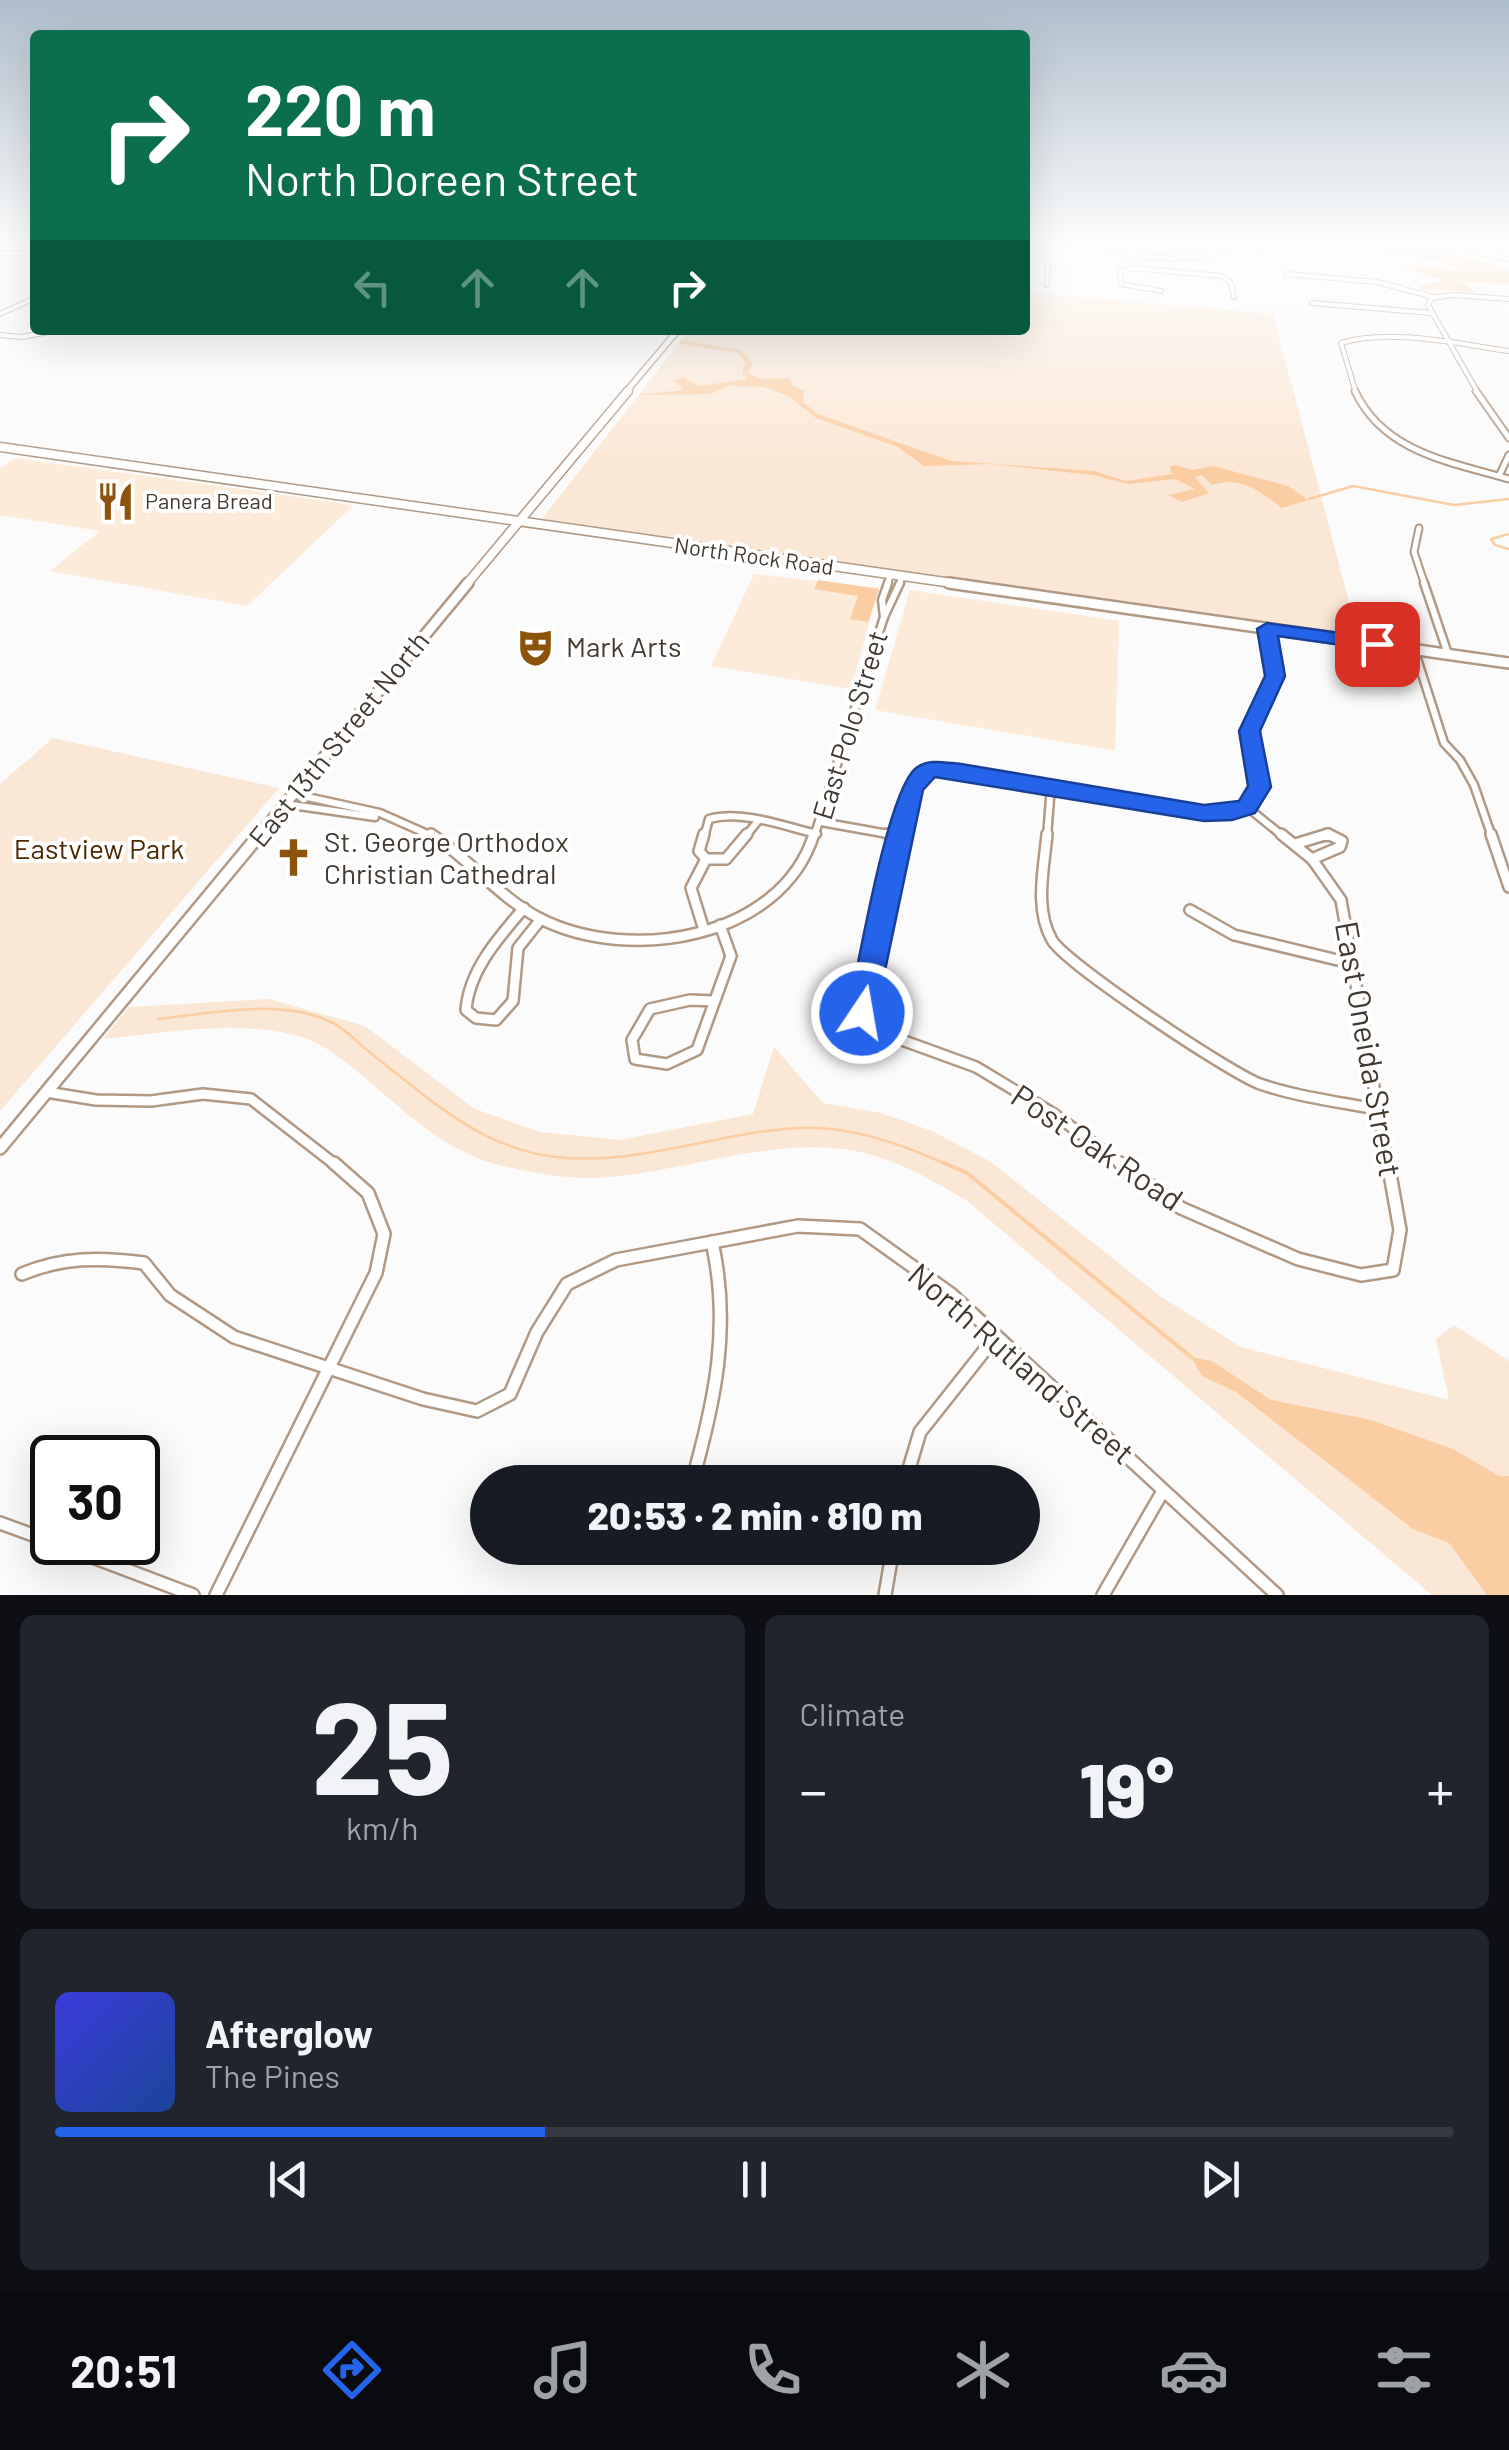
<!DOCTYPE html>
<html lang="en">
<head>
<meta charset="utf-8">
<style>
  body { margin:0; font-family:Barlow,sans-serif; background:#20242c; color:#f1f3f6; height:100vh; display:flex; flex-direction:column; font-size:38px; white-space:nowrap }
  * { box-sizing:border-box; margin:0 }
  p { font-size:32px; color:#9ea1a6 }
  .icon { flex:none; width:55px; height:55px; fill:none; stroke:currentColor; stroke-width:2; stroke-linecap:round; stroke-linejoin:round }
  .map { position:relative; height:1595px; overflow:hidden }
  .details { display:flex; flex-direction:column; gap:20px; padding:20px; background:#0d0f14; flex:1 }
  .details>* { flex:none }
  .top-card { position:absolute; left:30px; top:30px; width:1000px; height:305px; border-radius:10px; box-shadow:0 10px 40px #0002; background:#0b6e4f; color:#fff; overflow:hidden }
  .speed { position:absolute; left:30px; top:1435px; display:flex; gap:20px; font-size:50px; font-weight:700; text-align:center }
  .speed>* { display:grid; place-content:center; width:130px; height:130px; border-radius:50%; background:#171b24; box-shadow:0 10px 40px #0002; line-height:1 }
  .speed .limit { border:5px solid #111; border-radius:15px; background:#fff; color:#111 }
  .pin { position:absolute; display:grid; place-items:center; width:85px; height:85px; color:#fff; margin:-42px; border-radius:20px; box-shadow:0 5px 15px #0006 }
  .me { position:absolute; width:110px; margin:-55px; rotate:12deg; stroke-linejoin:round; filter:drop-shadow(0 0 8px #0008) }
  .turn { display:flex; align-items:center; gap:35px; height:210px; padding:0 50px; font-size:45px }
  .turn .icon { width:130px; height:130px; stroke-width:2.5 }
  .turn b { display:block; font-size:70px; line-height:85px }
  .lanes { display:flex; align-items:center; height:95px; padding:0 50px; background:#0003; justify-content:center; gap:50px; direction:ltr }
  .lanes .off { opacity:.35 }
  .big { font-size:75px; font-weight:800; line-height:1.1 }
  .details .widget { flex:1; display:flex; flex-direction:column; justify-content:center; gap:15px; min-width:0; padding:0 35px; border-radius:15px; background:#20242c }
  .details .dial { align-items:center; gap:0 }
  .dial b { font-size:130px; line-height:1 }
  .song { display:flex; align-items:center; gap:30px }
  .cover { width:120px; height:120px; border-radius:15px; background:linear-gradient(135deg,hsl(240 70% 55%),hsl(220 70% 35%)) }
  .played { height:10px; border-radius:5px; background:linear-gradient(90deg,#2563eb 35%,#363941 35%) }
  .keys { display:flex; justify-content:space-around; direction:ltr }
  .heat { display:flex; justify-content:space-between; align-items:center; font-size:55px; direction:ltr }
  .details .tiles { flex:1; display:grid; gap:20px; grid-template-columns:1fr 1fr }
  .widget:last-child { grid-column:span 2 }
  .trip { position:absolute; left:470px; top:1465px; width:570px; height:100px; border-radius:50px; background:#171b24; box-shadow:0 10px 40px #0002; font-weight:800; line-height:100px; text-align:center }
  .dock { display:flex; height:160px; justify-content:space-around; align-items:center; background:#090b0e; color:#9ea1a6 }
  .dock .icon { width:70px; height:70px }
  .dock .current { color:#2563eb }
  .dock b { font-size:45px; color:#f1f3f6 }
  .map>svg:first-child { display:block }
</style>
</head>
<body>
<div class="map">
<svg width="1509" height="1595" viewBox="0 0 1509 1595">
  <rect width="100%" height="100%" fill="#fbfbfb"/>
  <g fill="#fdebda">
    <path d="M16 458 175 480 354 505 247 606 50 571 100 531 0 515V468Z"/>
    <path d="M754 574 879 588 851 689 711 666Z"/>
    <path d="M910 590 1119 621 1115 751 875 710Z"/>
  </g>
  <g fill="#fbe7d5">
    <path d="M1025 292 1273 314 1360 644 923 581 542 519 689 330H1025Z"/>
    <path d="M53 738 279 788 0 1111V784Z"/>
    <path d="M269 999 365 1026 475 1109 540 1132 620 1140 753 1114 774 1047 823 1103 881 1113 932 1131 991 1162 1160 1296 1241 1347 1449 1400 1436 1339 1454 1325 1509 1361V1595H1432L966 1200C931 1180 897 1159 856 1151 769 1135 679 1175 593 1178 565 1179 530 1172 503 1166 430 1149 387 1089 327 1049 272 1013 166 1033 103 1039L129 1007Z"/>
  </g>
  <g fill="#fbcda3">
    <path d="M1379 246H1412L1415 252 1409 255C1429 249 1497 259 1506 272L1509 270V284L1451 281 1467 284 1475 292 1420 289 1418 287 1445 280 1421 273 1410 265 1461 271 1440 261 1387 254Z"/>
    <path d="M681 340 741 350 753 363 748 373 761 379 790 378 793 386 804 390 803 402 818 414 951 461 1094 471 1126 481 1172 474 1170 467 1174 465 1193 470 1213 466 1288 486 1308 500 1282 508C1259 491 1241 475 1212 485L1202 475 1195 477 1209 493 1182 502 1168 495 1195 489 1175 479 1129 484 1093 475 991 464 924 466 898 447 816 418 788 396 764 387 729 386 709 394 637 395 683 390 675 381 683 377 698 386 747 379 742 374 745 362 739 353 679 344Z"/>
    <path d="M818 580 879 589 868 622 850 619 858 596 814 589Z"/>
    <path d="M1191 1357 1212 1361 1271 1400 1371 1420 1453 1449 1499 1476H1509V1595H1487L1449 1543 1413 1529 1236 1392 1202 1376Z"/>
  </g>
  <g fill="none" stroke-linecap="round" stroke-linejoin="round">
    <g stroke="#fbcda3" stroke-width="2.5">
      <path d="M1256 254 1269 255"/>
      <path d="M1403 266H1410"/>
      <path d="M1309 499 1353 486 1454 505 1509 499"/>
      <path d="M1509 534 1491 539 1495 545 1509 549"/>
      <path d="M158 1019C211 1013 281 998 331 1022 346 1029 360 1045 373 1055 428 1098 482 1149 556 1157 637 1166 716 1133 796 1128 850 1125 902 1144 950 1166"/>
    </g>
    <path stroke="#fbcda3" stroke-width="4" d="M944 1163 967 1173 1191 1357"/>
    <defs>
      <g id="minor-far4">
        <path d="M1090 246C1140 260 1193 265 1242 246"/>
        <path d="M1195 246 1208 254"/>
        <path d="M1324 246H1346"/>
        <path d="M1440 246 1509 259"/>
        <path d="M0 253H35"/>
        <path d="M1025 255 1048 263 1047 285"/>
        <path d="M1287 274 1377 282 1434 297"/>
        <path d="M1161 291 1121 284 1120 271 1134 268 1221 276 1231 283 1234 297"/>
        <path d="M1312 303 1431 313"/>
        <path d="M0 314 35 298"/>
        <path d="M0 335 22 337 60 330"/>
        <path d="M1356 393 1341 343C1392 328 1457 344 1509 351"/>
        <path d="M1478 393 1428 305 1432 298 1453 295 1509 299"/>
      </g>
      <g id="minor-far3">
        <path d="M1355 391C1383 452 1450 462 1509 479"/>
        <path d="M1476 391 1509 438"/>
        <path d="M1499 476 1509 455"/>
        <path d="M1419 528 1414 552 1425 585"/>
        <path d="M887 585 890 576"/>
        <path d="M899 585 902 577"/>
      </g>
      <g id="minor-far2">
        <path d="M1424 583 1448 654"/>
        <path d="M884 617 882 600 888 583"/>
        <path d="M1414 649 1444 743 1460 760 1474 785 1492 837"/>
        <path d="M294 794 380 813 434 837"/>
        <path d="M285 804 375 817"/>
        <path d="M1247 807 1259 787 1249 731 1275 676 1267 629"/>
        <path d="M821 822 899 836"/>
        <path d="M704 837 709 819C743 810 783 826 817 834"/>
        <path d="M745 837 757 822"/>
        <path d="M814 837 884 617 900 583"/>
        <path d="M901 837 912 788 931 769 1204 813 1247 807 1284 837"/>
        <path d="M1047 837 1051 786"/>
        <path d="M1320 837H1333"/>
      </g>
      <g id="minor-far1">
        <path d="M431 834C469 859 499 897 539 918 628 964 781 940 814 834"/>
        <path d="M704 834 699 851 706 859H726L747 834"/>
        <path d="M888 834 899 836"/>
        <path d="M902 834 862 1013 877 1031 976 1067 1054 1114 1124 1166"/>
        <path d="M1047 834C1044 868 1034 909 1052 940 1066 964 1230 1073 1260 1084 1297 1097 1341 1102 1380 1110"/>
        <path d="M1281 834 1312 859 1341 900 1388 1166"/>
        <path d="M1491 834 1509 887"/>
        <path d="M1295 844 1328 834"/>
        <path d="M1312 859 1340 847 1342 841 1328 834"/>
        <path d="M524 908C499 937 469 970 466 1010L476 1018 496 1020 513 1001 518 948 541 919"/>
        <path d="M1190 910 1234 935 1354 964"/>
        <path d="M704 930 691 888 706 859"/>
        <path d="M714 1001 690 1000 650 1009 632 1040 635 1059 667 1064 697 1050 731 956 720 925"/>
        <path d="M46 1092 96 1100 151 1101 203 1094 251 1099 337 1166"/>
      </g>
      <g id="minor">
        <path d="M1120 1163 1181 1208 1298 1259 1361 1275 1393 1270 1400 1230 1388 1163"/>
        <path d="M22 1274C62 1257 101 1257 144 1263L170 1295 234 1337 423 1399 477 1411 510 1394 537 1332 567 1284 616 1260 798 1226 860 1229 951 1294 1277 1595"/>
        <path d="M692 1482C715 1401 731 1326 712 1242"/>
        <path d="M905 1482 920 1432 996 1336"/>
        <path d="M0 1523 52 1542"/>
        <path d="M53 1542 193 1595"/>
        <path d="M216 1595 376 1273 384 1234 368 1193 334 1163"/>
        <path d="M885 1595 893 1548"/>
        <path d="M1103 1595 1163 1491"/>
      </g>
      <path id="secondary-far3" d="M625 393 678 330"/>
      <g id="secondary-far2">
        <path d="M0 447 966 585"/>
        <path d="M466 585 628 391"/>
      </g>
      <g id="secondary-far1">
        <path d="M949 583 1509 663"/>
        <path d="M258 837 468 583"/>
      </g>
      <path id="secondary" d="M0 1148 260 834"/>
    </defs>
    <use href="#minor-far4" stroke="#b09985" stroke-width="6"/>
    <use href="#minor-far3" stroke="#b09985" stroke-width="9"/>
    <use href="#minor-far2" stroke="#b09985" stroke-width="11"/>
    <use href="#minor-far1" stroke="#b09985" stroke-width="14"/>
    <use href="#minor" stroke="#b09985" stroke-width="16"/>
    <use href="#secondary-far3" stroke="#b09985" stroke-width="8"/>
    <use href="#secondary-far2" stroke="#b09985" stroke-width="11"/>
    <use href="#secondary-far1" stroke="#b09985" stroke-width="14"/>
    <use href="#secondary" stroke="#b09985" stroke-width="16"/>
    <use href="#minor-far4" stroke="#fff" stroke-width="4"/>
    <use href="#minor-far3" stroke="#fff" stroke-width="5"/>
    <use href="#minor-far2" stroke="#fff" stroke-width="6"/>
    <use href="#minor-far1" stroke="#fff" stroke-width="9"/>
    <use href="#minor" stroke="#fff" stroke-width="11"/>
    <use href="#secondary-far3" stroke="#fff" stroke-width="5"/>
    <use href="#secondary-far2" stroke="#fff" stroke-width="8"/>
    <use href="#secondary-far1" stroke="#fff" stroke-width="9"/>
    <use href="#secondary" stroke="#fff" stroke-width="11"/>
  </g>
  <linearGradient id="sky" x2="0" y2="1"><stop stop-color="#afbecc"/><stop offset="0.52" stop-color="#fdfdfd"/><stop offset="1" stop-color="#fdfdfd" stop-opacity="0"/></linearGradient>
  <rect width="1509" height="469" fill="url(#sky)"/>
  <path fill="#2563eb" stroke="#184099" stroke-width="2.5" d="M1267 623 1377 638 1387 644 1377 650 1278 636 1285 676 1260 731 1271 787 1255 813 1232 820 1204 821 935 777 923 790 876 1013 871 1021 862 1025 852 1021 848 1013C858 968 887 791 916 768 929 758 946 763 961 764L1204 805 1239 801 1248 786 1239 731 1265 676 1257 629Z"/>
  <defs>
    <symbol id="restaurant-bare" viewBox="-9 -9 18 18"><path d="M-5-6h1v4h1v-4h1v4h1v-4h1v5L-1.5 .5V6h-2V.5L-5-1ZM5-6V6H3V1.5H1.5Q1.5-4 5-6Z" fill="#8c530b" stroke="#fff" stroke-width="2.5" paint-order="stroke"/></symbol>
    <symbol id="theatre-bare" viewBox="-9 -9 18 18"><path d="M-5-5.5Q0-4 5-5.5V0Q5 5 0 6Q-5 5-5 0ZM-3.3-2.5H-1v1.5H-3.3ZM1-2.5H3.3v1.5H1ZM-2.8 1Q0 5.5 2.8 1Z" fill="#8c530b" stroke="#fff" stroke-width="2.5" paint-order="stroke"/></symbol>
    <symbol id="church-bare" viewBox="-9 -9 18 18"><path d="M-1.2-6h2.4v3.5h3.3v2.4h-3.3V6h-2.4V-.1h-3.3v-2.4h3.3Z" fill="#8c530b" stroke="#fff" stroke-width="2.5" paint-order="stroke"/></symbol>
  </defs>
  <g fill-rule="evenodd">
    <use href="#restaurant-bare" x="88" y="474" width="55" height="55"/>
    <use href="#theatre-bare" x="508" y="620" width="55" height="55"/>
    <use href="#church-bare" x="266" y="830" width="55" height="55"/>
  </g>
  <g text-anchor="middle" stroke-width="8" stroke-linejoin="round" paint-order="stroke">
    <g font-size="22" fill="#423930" stroke="#fff" text-anchor="start">
      <text x="145" y="509">Panera Bread</text>
    </g>
    <g font-size="22" fill="#423930" stroke="#fff">
      <text transform="translate(754 556) rotate(8)" y="8">North Rock Road</text>
    </g>
    <g font-size="28" fill="#423930" stroke="#fff" text-anchor="start">
      <text x="566" y="657">Mark Arts</text>
      <text x="324" y="852">St. George Orthodox<tspan x="324" dy="32">Christian Cathedral</tspan></text>
    </g>
    <g font-size="28" fill="#423930" stroke="#fff">
      <text transform="translate(850 725) rotate(-73)" y="10">East Polo Street</text>
      <text transform="translate(339 739) rotate(-51)" y="10">East 13th Street North</text>
    </g>
    <g font-size="28" fill="#4c2800" stroke="#fff">
      <text x="99" y="859">Eastview Park</text>
    </g>
    <g font-size="32" fill="#423930" stroke="#fff">
      <text transform="translate(1368 1049) rotate(80)" y="11">East Oneida Street</text>
      <text transform="translate(1097 1148) rotate(34)" y="11">Post Oak Road</text>
      <text transform="translate(1021 1364) rotate(41)" y="11">North Rutland Street</text>
    </g>
  </g>
</svg>
<div class="speed"><div class="limit">30</div></div>
<div class="pin" style="left:1377px;top:644px;background:#d93025"><svg class="icon" aria-label="arrive" viewBox="0 0 24 24"><path d="M6 21V4h12l-3 4 3 4H6"/></svg></div>
<svg class="me" style="left:862px;top:1013px" viewBox="-20 -20 40 40"><circle r="17" fill="#2563eb" stroke="#fff" stroke-width="3"/><path d="M0-11L8 9 0 5-8 9z" fill="#fff"/></svg>
<div class="trip">20:53 · 2 min · 810 m</div>
<div class="top-card">
<div class="turn"><svg class="icon" aria-label="right" viewBox="0 0 24 24"><path d="M7 20v-9h11M14 6l5 5-5 5"/></svg><div><b>220 m</b>North Doreen Street</div></div>
<div class="lanes"><svg class="icon off" aria-label="left" viewBox="0 0 24 24"><path d="M17 20v-9H6M10 6l-5 5 5 5"/></svg><svg class="icon off" aria-label="ahead" viewBox="0 0 24 24"><path d="M12 20V5M6 11l6-6 6 6"/></svg><svg class="icon off" aria-label="ahead" viewBox="0 0 24 24"><path d="M12 20V5M6 11l6-6 6 6"/></svg><svg class="icon" aria-label="right" viewBox="0 0 24 24"><path d="M7 20v-9h11M14 6l5 5-5 5"/></svg></div>
</div>
</div>
<section class="details">
<div class="tiles">
<div class="widget dial"><b>25</b><p>km/h</p></div>
<div class="widget"><p>Climate</p>
<div class="heat"><a>−</a><b class="big">19°</b><a>+</a></div>
</div>
<div class="widget">
<div class="song"><i class="cover"></i><div><b>Afterglow</b><p>The Pines</p></div></div>
<div class="played"></div>
<div class="keys"><svg class="icon" aria-label="previous" viewBox="0 0 24 24"><path d="M18 5L8 12l10 7zM5 5v14"/></svg><svg class="icon" aria-label="pause" viewBox="0 0 24 24"><path d="M8 5v14M16 5v14"/></svg><svg class="icon" aria-label="next" viewBox="0 0 24 24"><path d="M6 5l10 7-10 7zM19 5v14"/></svg></div>
</div>
</div>
</section>
<nav class="dock">
<b>20:51</b>
<svg class="icon current" aria-label="directions" viewBox="0 0 24 24"><path d="M12 3l9 9-9 9-9-9zM9 14v-3h6M13 9l2 2-2 2"/></svg>
<svg class="icon" aria-label="music" viewBox="0 0 24 24"><path d="M9 18V5l10-2v13"/><circle cx="6" cy="18" r="3"/><circle cx="16" cy="16" r="3"/></svg>
<svg class="icon" aria-label="phone" viewBox="0 0 24 24"><path d="M5 4h4l2 5-3 2q2 4 5 5l2-3 5 2v4C11 20 4 13 5 4z"/></svg>
<svg class="icon" aria-label="climate" viewBox="0 0 24 24"><path d="M12 3v18M4 7l16 10M4 17L20 7"/></svg>
<svg class="icon" aria-label="car" viewBox="0 0 24 24"><path d="M5 17H2v-5l4-1 3-4h7l3 4 3 1v5h-3M9 17h6M6 11h13"/><circle cx="7" cy="17" r="2"/><circle cx="17" cy="17" r="2"/></svg>
<svg class="icon" aria-label="filters" viewBox="0 0 24 24"><path d="M4 7h16M4 17h16"/><circle cx="9" cy="7" r="2"/><circle cx="15" cy="17" r="2"/></svg>
</nav>
</body>
</html>
